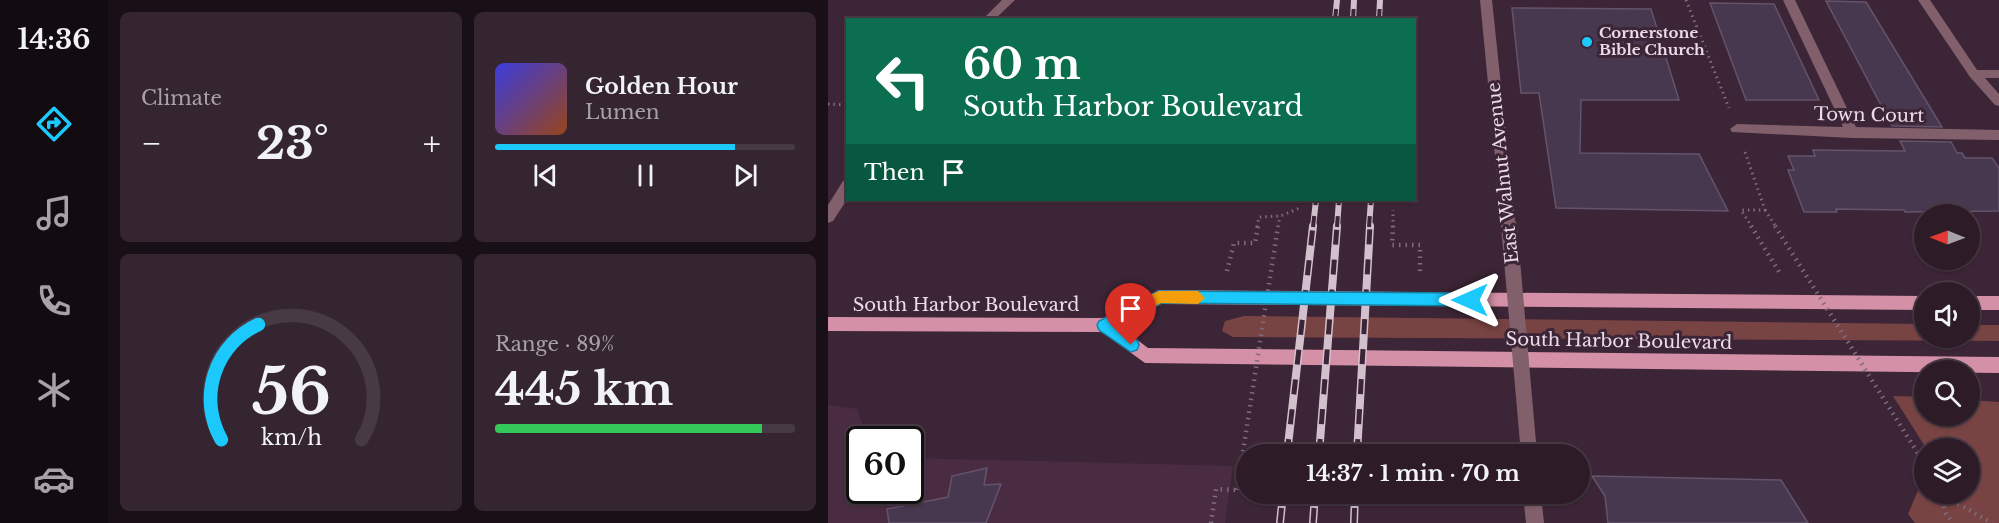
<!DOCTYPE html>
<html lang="en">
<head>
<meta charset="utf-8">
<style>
  body { margin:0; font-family:"Libre Baskerville",serif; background:#352530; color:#f1f3f6; height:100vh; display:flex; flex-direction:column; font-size:22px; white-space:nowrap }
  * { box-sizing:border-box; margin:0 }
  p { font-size:20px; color:#a7a1a8 }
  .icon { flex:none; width:33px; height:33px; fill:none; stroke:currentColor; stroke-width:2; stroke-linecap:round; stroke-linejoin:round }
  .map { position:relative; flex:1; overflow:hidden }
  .side { display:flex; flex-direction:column; gap:12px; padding:12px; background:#190f16; width:720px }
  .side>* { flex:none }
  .guide { position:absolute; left:18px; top:18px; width:570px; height:183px; border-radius:0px; box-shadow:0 2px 4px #0004,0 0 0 2px #483a45; background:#0b6e4f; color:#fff; overflow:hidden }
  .needle { width:39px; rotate:271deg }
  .buttons { position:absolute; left:1086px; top:204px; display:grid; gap:12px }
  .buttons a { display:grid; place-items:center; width:66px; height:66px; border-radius:50%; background:#2d1c28; box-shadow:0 2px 4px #0004,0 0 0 2px #483a45; font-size:30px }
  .speed { position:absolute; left:18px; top:426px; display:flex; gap:12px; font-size:30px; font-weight:700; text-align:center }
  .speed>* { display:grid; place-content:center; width:78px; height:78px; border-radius:50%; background:#2d1c28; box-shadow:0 2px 4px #0004,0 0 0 2px #483a45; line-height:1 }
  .speed .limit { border:3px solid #111; border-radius:9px; background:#fff; color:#111 }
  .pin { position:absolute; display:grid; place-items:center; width:51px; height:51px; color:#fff; margin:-62px -26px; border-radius:50% 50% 50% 0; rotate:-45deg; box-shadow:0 0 6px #0007 }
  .pin .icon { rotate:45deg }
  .me { position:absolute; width:66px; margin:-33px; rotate:270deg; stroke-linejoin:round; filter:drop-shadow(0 0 4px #0008) }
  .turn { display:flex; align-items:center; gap:21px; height:126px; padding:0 18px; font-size:27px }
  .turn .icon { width:78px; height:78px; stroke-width:2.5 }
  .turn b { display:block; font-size:42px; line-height:51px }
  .then { display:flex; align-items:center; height:57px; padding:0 18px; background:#0003; gap:12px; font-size:22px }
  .big { font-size:45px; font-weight:700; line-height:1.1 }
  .side .card { flex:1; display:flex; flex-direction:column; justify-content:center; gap:9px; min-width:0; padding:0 21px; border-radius:9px; background:#352530 }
  .side .dial { align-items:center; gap:0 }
  .dial svg { height:156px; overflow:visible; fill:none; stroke:#483a45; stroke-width:7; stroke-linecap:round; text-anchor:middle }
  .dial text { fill:#f1f3f6; stroke:none }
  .song { display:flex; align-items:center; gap:18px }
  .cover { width:72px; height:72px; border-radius:9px; background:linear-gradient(135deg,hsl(240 70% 55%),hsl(20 70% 35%)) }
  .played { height:6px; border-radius:3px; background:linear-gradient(90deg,#1cc9fc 80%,#483a45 80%) }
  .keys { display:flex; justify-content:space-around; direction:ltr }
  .heat { display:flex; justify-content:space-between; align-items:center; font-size:33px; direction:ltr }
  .charge { height:9px; border-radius:4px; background:linear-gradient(90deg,#34c759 89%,#483a45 0) }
  .side .tiles { flex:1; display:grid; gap:12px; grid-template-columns:repeat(2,1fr) }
  .trip { position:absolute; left:408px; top:444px; width:354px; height:60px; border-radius:30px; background:#2d1c28; box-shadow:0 2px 4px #0004,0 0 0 2px #483a45; font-weight:700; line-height:60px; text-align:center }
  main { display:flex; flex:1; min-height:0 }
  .tabs { display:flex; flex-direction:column; width:108px; justify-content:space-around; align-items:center; background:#120b10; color:#a7a1a8 }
  .tabs .icon { width:42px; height:42px }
  .tabs .current { color:#1cc9fc }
  .tabs b { font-size:27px; color:#f1f3f6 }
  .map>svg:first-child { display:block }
</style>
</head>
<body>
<main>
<nav class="tabs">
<b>14:36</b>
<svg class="icon current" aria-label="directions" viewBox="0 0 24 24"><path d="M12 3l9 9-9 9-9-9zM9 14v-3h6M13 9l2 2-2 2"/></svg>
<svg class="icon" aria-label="music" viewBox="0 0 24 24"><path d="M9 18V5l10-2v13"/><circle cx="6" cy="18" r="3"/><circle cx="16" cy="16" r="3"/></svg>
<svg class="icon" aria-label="phone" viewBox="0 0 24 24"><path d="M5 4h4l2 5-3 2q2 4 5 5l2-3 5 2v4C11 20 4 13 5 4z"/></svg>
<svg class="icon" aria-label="climate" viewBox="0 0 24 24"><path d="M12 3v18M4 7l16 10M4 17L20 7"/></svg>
<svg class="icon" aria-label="car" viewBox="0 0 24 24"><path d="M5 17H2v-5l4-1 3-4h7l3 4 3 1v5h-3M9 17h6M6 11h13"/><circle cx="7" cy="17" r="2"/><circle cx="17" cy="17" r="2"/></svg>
</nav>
<section class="side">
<div class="tiles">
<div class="card"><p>Climate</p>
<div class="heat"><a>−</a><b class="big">23°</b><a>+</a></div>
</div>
<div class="card">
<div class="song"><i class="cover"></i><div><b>Golden Hour</b><p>Lumen</p></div></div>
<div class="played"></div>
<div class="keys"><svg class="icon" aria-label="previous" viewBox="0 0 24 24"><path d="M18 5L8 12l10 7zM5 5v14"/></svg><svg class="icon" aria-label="pause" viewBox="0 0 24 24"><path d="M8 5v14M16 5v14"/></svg><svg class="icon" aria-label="next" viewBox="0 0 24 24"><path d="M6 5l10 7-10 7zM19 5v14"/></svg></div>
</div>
<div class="card dial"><svg viewBox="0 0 100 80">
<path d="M14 69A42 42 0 1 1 86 69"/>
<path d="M14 69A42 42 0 0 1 33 10" stroke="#1cc9fc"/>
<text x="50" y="56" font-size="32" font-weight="700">56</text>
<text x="50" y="72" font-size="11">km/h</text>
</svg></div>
<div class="card"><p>Range · 89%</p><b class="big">445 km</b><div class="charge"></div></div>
</div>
</section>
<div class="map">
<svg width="1171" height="523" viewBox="0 0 1171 523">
  <rect width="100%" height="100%" fill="#3c2536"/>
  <path fill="#492c42" d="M0 405 29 409 40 439 32 440V490H82L83 458 405 466 397 523H0Z"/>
  <g fill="#784343">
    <path d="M416 316 1096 324V338H1142V325H1171V341L405 337 394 331 397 321Z"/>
    <path d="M1065 396 1096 397V416H1142V400L1171 402V523H1087L1080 514 1096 476V494H1142V448H1098Z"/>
  </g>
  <g fill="#47384f" stroke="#64536c" stroke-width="1.5">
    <path d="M998 1 1038 2 1114 127 1064 126Z"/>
    <path d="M882 3 946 4 991 100H918Z"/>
    <path d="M684 8 823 9 851 100H753L752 153 871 154 900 211 728 208 711 93H693Z"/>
    <path d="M1072 141 1123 142 1129 153H1134L1137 158H1164L1171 168V211L1077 212 1076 210 1008 209 1009 212H976L960 170H966L960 156H987L985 150 1077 151Z"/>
    <path d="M159 468 156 485 173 484 158 523H61L59 509 120 497 124 476Z"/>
    <path d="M764 476 953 480 980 523H780L777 496Z"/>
  </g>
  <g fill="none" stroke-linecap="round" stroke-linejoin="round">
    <g stroke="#816c7b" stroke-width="3" stroke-dasharray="1.5 4" stroke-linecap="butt">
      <path d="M858 0 901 108"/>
      <path d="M0 104 20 105"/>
      <path d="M917 152 937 210H913L924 227"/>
      <path d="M429 227 431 217 452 216 472 208"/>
      <path d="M565 227V210"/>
    </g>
    <g stroke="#816c7b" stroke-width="4.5" stroke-dasharray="1.5 5" stroke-linecap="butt">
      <path d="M565 226 564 245H592V273"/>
      <path d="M923 226 953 275"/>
      <path d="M399 271 406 243H427L430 226"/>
      <path d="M1112 494 1118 514 1125 523"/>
      <path d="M1113 494 1164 523"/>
      <path d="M383 523 388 489 409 490"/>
    </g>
    <g fill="#82606b" fill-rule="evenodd">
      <path d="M174 0H187L166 20H154Z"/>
      <path d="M652 0H664L687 219 680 225 673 219Z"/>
      <path d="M955 0H967L1028 127 1171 130V140L1024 138 904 132 902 129 909 124 1015 127Z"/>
      <path d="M1090 0H1102L1149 70H1171V78H1157L1171 94V106L1167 105 1142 77Z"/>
      <path d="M20 180V198L5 221 0 223V205L15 181Z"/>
      <path d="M695 494H713L716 523H698Z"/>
    </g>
    <g fill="#d490a6" fill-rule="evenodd">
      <path d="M331 290 1096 296V310L333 304 291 326 320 348 1171 357V373L317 363 274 332 0 331V317L275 318Z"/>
      <rect x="1142" y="296" width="29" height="14"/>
    </g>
    <defs>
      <g id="rail-far1">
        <path d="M507 20 509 0"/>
        <path d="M525 20 526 0"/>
        <path d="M551 20 552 0"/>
        <path d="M485 227 488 200"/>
        <path d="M509 227 511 200"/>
        <path d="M541 227 543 200"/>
      </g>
      <g id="rail">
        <path d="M459 454 485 226"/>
        <path d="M491 454 509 226"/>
        <path d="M529 454 542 226"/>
        <path d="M452 523 455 494"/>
        <path d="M485 523 487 494"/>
        <path d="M526 523 527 494"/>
      </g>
    </defs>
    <use href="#rail-far1" stroke="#d2c1cd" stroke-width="6"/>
    <use href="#rail" stroke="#d2c1cd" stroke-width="8"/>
    <use href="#rail-far1" stroke="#3c2536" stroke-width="4" stroke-dasharray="11" stroke-linecap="butt"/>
    <use href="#rail" stroke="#3c2536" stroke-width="5" stroke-dasharray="15" stroke-linecap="butt"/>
    <g stroke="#816c7b" stroke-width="3" stroke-dasharray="1.5 4" stroke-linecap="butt">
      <path d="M937 210 948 227"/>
      <path d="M450 227 452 216"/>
    </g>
    <g stroke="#816c7b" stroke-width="4.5" stroke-dasharray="1.5 5" stroke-linecap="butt">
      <path d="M947 226 1096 463"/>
      <path d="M409 490 450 226"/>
    </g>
    <path stroke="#82606b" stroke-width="13" d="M680 219 681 227"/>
    <path stroke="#82606b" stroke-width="16" d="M681 226 701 454"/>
  </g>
  <path fill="#1cc9fc" stroke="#1283a4" stroke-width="1.5" d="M331 291 642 293 649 300 642 306 333 303 289 326 309 340 311 345 309 350 303 352 271 330 269 325 271 321Z"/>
  <path fill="#f59e0b" d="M331 291H370L377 298 370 304 333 303 298 321H288L286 317 288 312Z"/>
  <circle fill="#1cc9fc" stroke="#3c2536" stroke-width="2" cx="759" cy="42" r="6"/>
  <g text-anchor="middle" stroke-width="6" stroke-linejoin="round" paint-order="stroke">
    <g font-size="15" font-weight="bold" fill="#ecdce7" stroke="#3c2536" text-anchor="start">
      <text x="771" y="38">Cornerstone<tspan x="771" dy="17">Bible Church</tspan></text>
    </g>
    <g font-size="18" fill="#ecdce7" stroke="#3c2536">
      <text transform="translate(1041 115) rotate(1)" y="6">Town Court</text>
      <text transform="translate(675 173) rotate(-96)" y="6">East Walnut Avenue</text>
      <text x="138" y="311">South Harbor Boulevard</text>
      <text transform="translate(791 341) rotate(1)" y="6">South Harbor Boulevard</text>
    </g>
  </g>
</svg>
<div class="buttons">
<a><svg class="needle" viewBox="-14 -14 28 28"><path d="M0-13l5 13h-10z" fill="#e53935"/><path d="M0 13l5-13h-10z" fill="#a7a1a8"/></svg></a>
<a><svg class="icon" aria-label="sound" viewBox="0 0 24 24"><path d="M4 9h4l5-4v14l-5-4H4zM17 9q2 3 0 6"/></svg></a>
<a><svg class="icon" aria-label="search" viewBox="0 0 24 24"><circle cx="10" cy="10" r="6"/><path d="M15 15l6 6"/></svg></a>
<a><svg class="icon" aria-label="layers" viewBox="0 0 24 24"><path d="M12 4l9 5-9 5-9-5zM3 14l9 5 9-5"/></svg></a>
</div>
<div class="speed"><div class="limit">60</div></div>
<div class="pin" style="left:303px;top:345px;background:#d93025"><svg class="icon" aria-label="arrive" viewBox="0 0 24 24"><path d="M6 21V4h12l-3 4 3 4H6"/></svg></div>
<svg class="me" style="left:642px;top:300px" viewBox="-20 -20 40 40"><path d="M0-17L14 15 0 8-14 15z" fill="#1cc9fc" stroke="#fff" stroke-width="4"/></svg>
<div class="trip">14:37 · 1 min · 70 m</div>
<div class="guide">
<div class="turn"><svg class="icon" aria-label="left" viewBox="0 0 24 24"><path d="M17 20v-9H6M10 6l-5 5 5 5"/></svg><div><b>60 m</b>South Harbor Boulevard</div></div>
<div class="then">Then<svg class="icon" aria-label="arrive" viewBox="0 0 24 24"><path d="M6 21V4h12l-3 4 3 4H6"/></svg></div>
</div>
</div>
</main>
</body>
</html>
